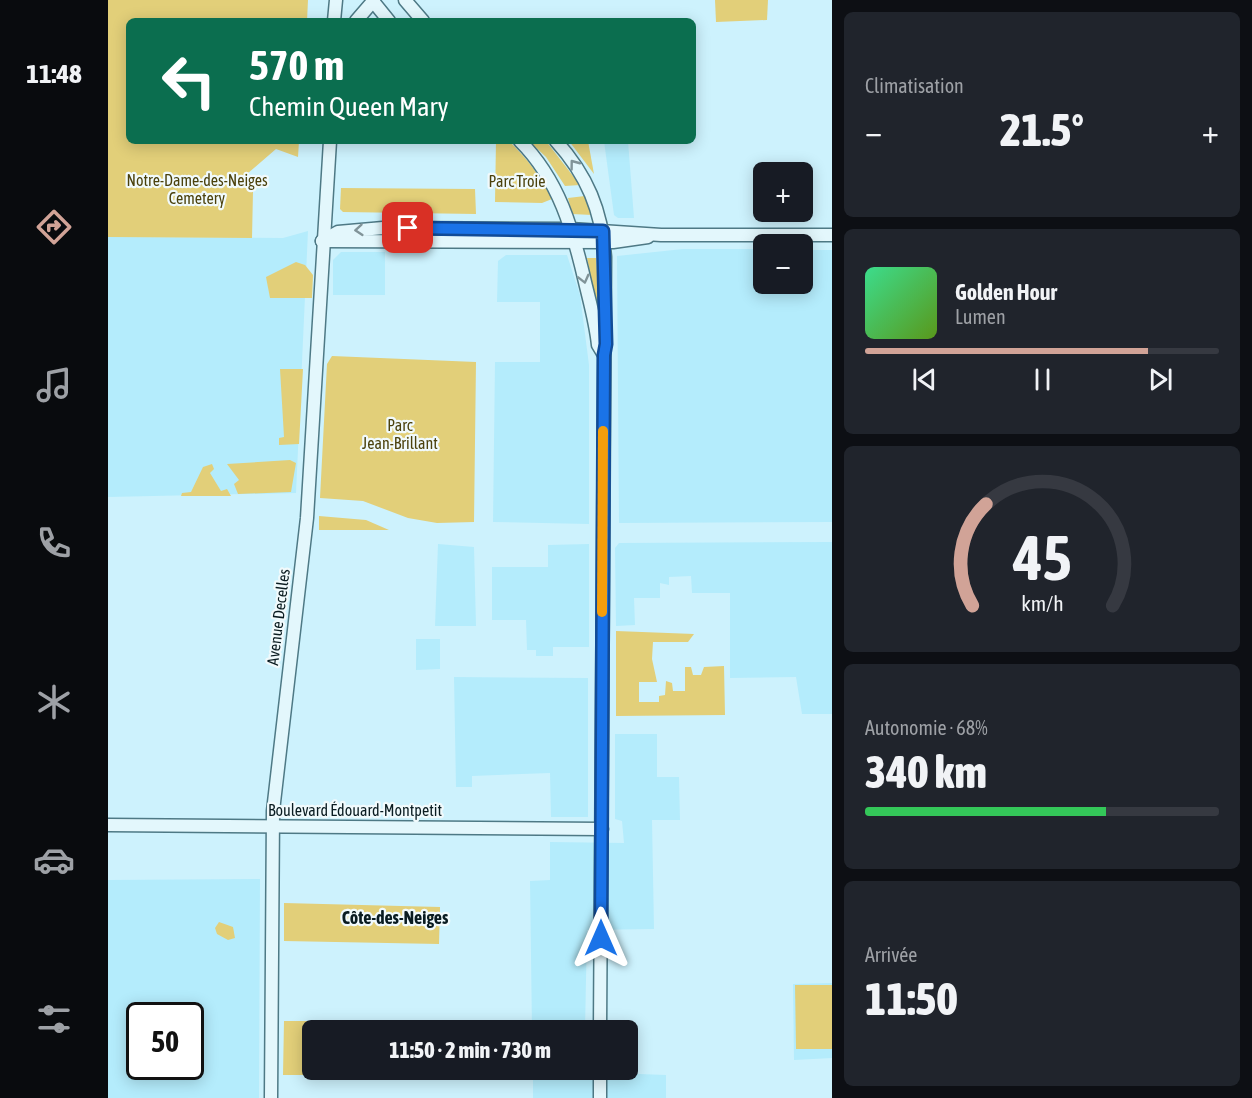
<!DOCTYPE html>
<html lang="fr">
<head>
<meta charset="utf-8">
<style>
  body { margin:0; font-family:"Asap Condensed",sans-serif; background:#20242c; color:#f1f3f6; height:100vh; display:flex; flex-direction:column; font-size:22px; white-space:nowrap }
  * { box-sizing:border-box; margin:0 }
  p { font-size:20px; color:#9ea1a6 }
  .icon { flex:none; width:33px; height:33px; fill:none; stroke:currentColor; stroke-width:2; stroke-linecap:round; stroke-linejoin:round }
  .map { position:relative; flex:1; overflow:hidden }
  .panel { display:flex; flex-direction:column; gap:12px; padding:12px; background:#0d0f14; width:420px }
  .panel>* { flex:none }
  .guide { position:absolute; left:18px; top:18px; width:570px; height:126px; border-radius:9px; box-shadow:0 3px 15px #0003; background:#0b6e4f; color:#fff; overflow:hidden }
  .fabs { position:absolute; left:645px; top:162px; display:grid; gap:12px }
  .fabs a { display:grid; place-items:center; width:60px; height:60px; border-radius:9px; background:#171b24; box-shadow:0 3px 15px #0003; font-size:30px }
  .speed { position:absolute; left:18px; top:1002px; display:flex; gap:12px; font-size:30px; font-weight:700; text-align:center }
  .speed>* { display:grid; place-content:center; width:78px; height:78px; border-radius:50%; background:#171b24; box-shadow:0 3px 15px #0003; line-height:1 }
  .speed .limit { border:3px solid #111; border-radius:9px; background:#fff; color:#111 }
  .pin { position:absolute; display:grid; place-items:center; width:51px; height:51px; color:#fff; margin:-26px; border-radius:12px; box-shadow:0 3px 9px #0006 }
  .me { position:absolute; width:66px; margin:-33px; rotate:0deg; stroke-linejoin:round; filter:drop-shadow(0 0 4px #0008) }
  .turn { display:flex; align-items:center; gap:21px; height:126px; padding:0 24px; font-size:27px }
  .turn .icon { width:78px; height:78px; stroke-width:2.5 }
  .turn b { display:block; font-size:42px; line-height:51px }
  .big { font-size:45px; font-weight:800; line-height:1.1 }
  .panel .card { flex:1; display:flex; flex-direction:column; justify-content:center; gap:9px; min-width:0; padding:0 21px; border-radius:9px; background:#20242c }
  .panel .dial { align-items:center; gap:0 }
  .dial svg { height:156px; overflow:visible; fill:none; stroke:#363941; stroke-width:7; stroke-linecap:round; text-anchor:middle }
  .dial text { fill:#f1f3f6; stroke:none }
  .song { display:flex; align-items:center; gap:18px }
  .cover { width:72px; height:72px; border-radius:9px; background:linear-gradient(135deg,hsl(150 70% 55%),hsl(90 70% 35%)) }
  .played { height:6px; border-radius:3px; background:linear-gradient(90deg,#d1a397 80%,#363941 80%) }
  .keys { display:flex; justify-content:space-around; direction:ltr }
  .heat { display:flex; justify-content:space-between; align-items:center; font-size:33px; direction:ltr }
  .charge { height:9px; border-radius:4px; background:linear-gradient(90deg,#34c759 68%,#363941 0) }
  .trip { position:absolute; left:194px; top:1020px; width:336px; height:60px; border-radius:9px; background:#171b24; box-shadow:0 3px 15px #0003; font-weight:800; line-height:60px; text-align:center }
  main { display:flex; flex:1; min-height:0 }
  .menu { display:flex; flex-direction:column; width:108px; justify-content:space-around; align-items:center; background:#090b0e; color:#9ea1a6 }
  .menu .icon { width:42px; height:42px }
  .menu .active { color:#d1a397 }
  .menu b { font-size:27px; color:#f1f3f6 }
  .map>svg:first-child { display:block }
</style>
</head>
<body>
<main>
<nav class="menu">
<b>11:48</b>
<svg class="icon active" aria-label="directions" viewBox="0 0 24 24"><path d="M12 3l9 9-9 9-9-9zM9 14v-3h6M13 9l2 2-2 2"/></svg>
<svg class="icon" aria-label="music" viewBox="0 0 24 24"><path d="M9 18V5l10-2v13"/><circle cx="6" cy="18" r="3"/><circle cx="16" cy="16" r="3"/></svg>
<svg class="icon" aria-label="phone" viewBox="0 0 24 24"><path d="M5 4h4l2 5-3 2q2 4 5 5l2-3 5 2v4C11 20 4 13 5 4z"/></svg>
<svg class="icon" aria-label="climate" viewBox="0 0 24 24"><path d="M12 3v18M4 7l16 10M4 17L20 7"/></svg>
<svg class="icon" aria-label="car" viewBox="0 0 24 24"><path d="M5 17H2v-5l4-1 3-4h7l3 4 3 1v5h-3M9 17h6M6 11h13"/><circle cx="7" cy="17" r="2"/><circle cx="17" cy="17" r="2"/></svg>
<svg class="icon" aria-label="filters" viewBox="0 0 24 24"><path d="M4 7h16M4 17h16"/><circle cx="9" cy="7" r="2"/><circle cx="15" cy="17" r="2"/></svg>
</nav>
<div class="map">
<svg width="724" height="1098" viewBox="0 0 724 1098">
  <rect width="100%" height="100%" fill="#cdf2fd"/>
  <g fill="#b4ecfc" fill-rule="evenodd">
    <path d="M496 141H520L526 218H510L506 215Z"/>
    <path d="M200 231 188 493 0 497V237L175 238Z"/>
    <path d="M575 249H655L656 284H694L695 250H724V522L511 523 509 256Z"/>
    <path d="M233 252H277V295H225V260Z"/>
    <path d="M398 255H459L472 295 481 365V524L385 522 387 362H432V302H389L390 261Z"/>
    <path d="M724 542V714H694L688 677 622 678V593H584L583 576 561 577V585L552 583V598H526L527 625 508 626 507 548 511 543Z"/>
    <path d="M330 544 366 547 368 626H327Z"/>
    <path d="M481 544V647H445V656H428V650H419L418 620H384V567H440V545Z"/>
    <path d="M308 639H332V669L308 670Z"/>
    <path d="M346 677 480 678V817H443L442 773 364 776V787H348Z"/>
    <path d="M507 734H549V777H571L572 820H544L546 929 479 930 477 1030H424L422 881 442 880V842L516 843 514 821 507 819Z"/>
    <path d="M152 879 151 1098H0V880ZM32 1016H82V1066H32Z"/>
    <path d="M724 983V1058L686 1060 685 984Z"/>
    <path d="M425 1070 558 1075V1098H425Z"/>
  </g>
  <g fill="#e2cf79">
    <path d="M0 0H200L199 21H21V141H191L190 157 168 149 139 174 145 191 144 238 0 237Z"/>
    <path d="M607 0H660L659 20 608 22Z"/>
    <path d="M388 141H401C419 158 433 177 444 199L434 203 387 202Z"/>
    <path d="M421 141H438L472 185 457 186 438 157Z"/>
    <path d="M461 141H480L486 174Z"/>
    <path d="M233 188 367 189 368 214 235 212 232 209Z"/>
    <path d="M477 196 484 215 464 214 460 198Z"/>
    <path d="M479 258H488L492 312H490Z"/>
    <path d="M188 262 197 265 205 275 204 298H162L158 277Z"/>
    <path d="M224 356 368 362 366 522 329 523 300 518 255 501 212 498 219 364Z"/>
    <path d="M172 369H195L191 444 171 445V438L176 437Z"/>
    <path d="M182 460 188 463 183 492 130 494 126 484 131 480 119 464Z"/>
    <path d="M104 464 106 469 102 473 113 491 119 489 123 496H73L74 493 83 492 95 467Z"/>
    <path d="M211 516 258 520 281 530H211Z"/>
    <path d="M508 631 586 634 580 642H545L544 659 549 682H531V702H551V696L557 695 558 681 564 683 565 691H577V667H583L585 675H593L596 667 616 666 617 715 508 716Z"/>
    <path d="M176 903 332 907 331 944 176 941Z"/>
    <path d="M111 922 125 927 127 938 120 940 109 934 107 928Z"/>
    <path d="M687 985H724V1049H688Z"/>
    <path d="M176 1021H217L234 1028 235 1030H204V1070H231L215 1075H175Z"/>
  </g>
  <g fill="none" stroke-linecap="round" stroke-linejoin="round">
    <defs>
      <g id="secondary">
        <path d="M264 0 281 21"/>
        <path d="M297 0 315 21"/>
        <path d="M226 21 228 0"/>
        <path d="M248 21 266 0"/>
        <path d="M412 141C451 180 465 230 477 282 482 303 488 324 490 345L496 355"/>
        <path d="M448 141C479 175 494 211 497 257L492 1030"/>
        <path d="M214 241 230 232 275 228 463 229 553 235H724"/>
        <path d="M214 241 505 242 540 237"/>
        <path d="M0 825 494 829"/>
        <path d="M163 1098 165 811 199 518 222 141"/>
        <path d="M492 1098V1070"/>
      </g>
    </defs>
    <use href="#secondary" stroke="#4e7985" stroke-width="15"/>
    <use href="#secondary" stroke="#e3f7fc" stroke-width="12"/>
  </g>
  <defs><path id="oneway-chevron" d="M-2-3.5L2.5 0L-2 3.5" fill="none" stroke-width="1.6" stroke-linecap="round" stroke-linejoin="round" transform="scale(1.5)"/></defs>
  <g stroke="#819499">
    <use href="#oneway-chevron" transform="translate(466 164) rotate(-127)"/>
    <use href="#oneway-chevron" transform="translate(251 230) rotate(175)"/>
    <use href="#oneway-chevron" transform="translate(476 279) rotate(76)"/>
  </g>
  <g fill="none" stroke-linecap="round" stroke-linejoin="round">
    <defs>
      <path id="route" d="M300 228 495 231 498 344 496 355 493 938"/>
    </defs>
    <use href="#route" stroke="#114b97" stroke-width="15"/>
    <use href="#route" stroke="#1a73e8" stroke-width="10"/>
    <path stroke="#f59e0b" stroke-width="10" d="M494 612 495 431"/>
  </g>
  <g text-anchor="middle" stroke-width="4.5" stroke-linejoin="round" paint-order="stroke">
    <g font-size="16" fill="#4b410c" stroke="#f1fafc">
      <text x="89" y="186">Notre-Dame-des-Neiges<tspan x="89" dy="18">Cemetery</tspan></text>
      <text x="409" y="187">Parc Troie</text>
      <text x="292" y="431">Parc<tspan x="292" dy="18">Jean-Brillant</tspan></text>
    </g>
    <g font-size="16" fill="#0a1c21" stroke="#f1fafc">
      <text transform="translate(170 617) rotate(-83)" y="6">Avenue Decelles</text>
      <text x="247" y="816">Boulevard Édouard-Montpetit</text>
    </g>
    <g font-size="18" font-weight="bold" fill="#0a1c21" stroke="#f1fafc">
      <text x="287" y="924">Côte-des-Neiges</text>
    </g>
  </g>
</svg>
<div class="fabs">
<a>+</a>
<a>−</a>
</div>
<div class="speed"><div class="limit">50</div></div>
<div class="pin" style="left:300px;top:228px;background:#d93025"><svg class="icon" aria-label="arrive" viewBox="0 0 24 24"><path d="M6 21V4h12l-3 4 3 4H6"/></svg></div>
<svg class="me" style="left:493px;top:938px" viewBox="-20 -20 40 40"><path d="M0-17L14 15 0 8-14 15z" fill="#1a73e8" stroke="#fff" stroke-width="4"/></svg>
<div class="trip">11:50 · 2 min · 730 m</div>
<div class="guide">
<div class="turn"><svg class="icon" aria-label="left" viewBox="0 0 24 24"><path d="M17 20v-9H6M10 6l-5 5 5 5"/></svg><div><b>570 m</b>Chemin Queen Mary</div></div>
</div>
</div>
<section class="panel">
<div class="card"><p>Climatisation</p>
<div class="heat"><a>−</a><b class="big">21.5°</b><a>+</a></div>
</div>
<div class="card">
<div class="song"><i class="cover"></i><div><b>Golden Hour</b><p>Lumen</p></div></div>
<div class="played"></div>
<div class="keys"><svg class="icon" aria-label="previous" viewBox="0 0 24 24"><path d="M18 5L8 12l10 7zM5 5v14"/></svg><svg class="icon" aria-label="pause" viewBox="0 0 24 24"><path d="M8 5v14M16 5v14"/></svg><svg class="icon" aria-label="next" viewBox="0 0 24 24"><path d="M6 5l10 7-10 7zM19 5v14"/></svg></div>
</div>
<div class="card dial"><svg viewBox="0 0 100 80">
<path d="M14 69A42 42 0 1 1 86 69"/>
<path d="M14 69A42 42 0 0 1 21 17" stroke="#d1a397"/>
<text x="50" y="56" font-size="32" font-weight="700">45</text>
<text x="50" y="72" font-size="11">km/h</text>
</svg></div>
<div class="card"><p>Autonomie · 68%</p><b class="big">340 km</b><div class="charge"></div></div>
<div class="card"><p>Arrivée</p><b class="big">11:50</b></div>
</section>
</main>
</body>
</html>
